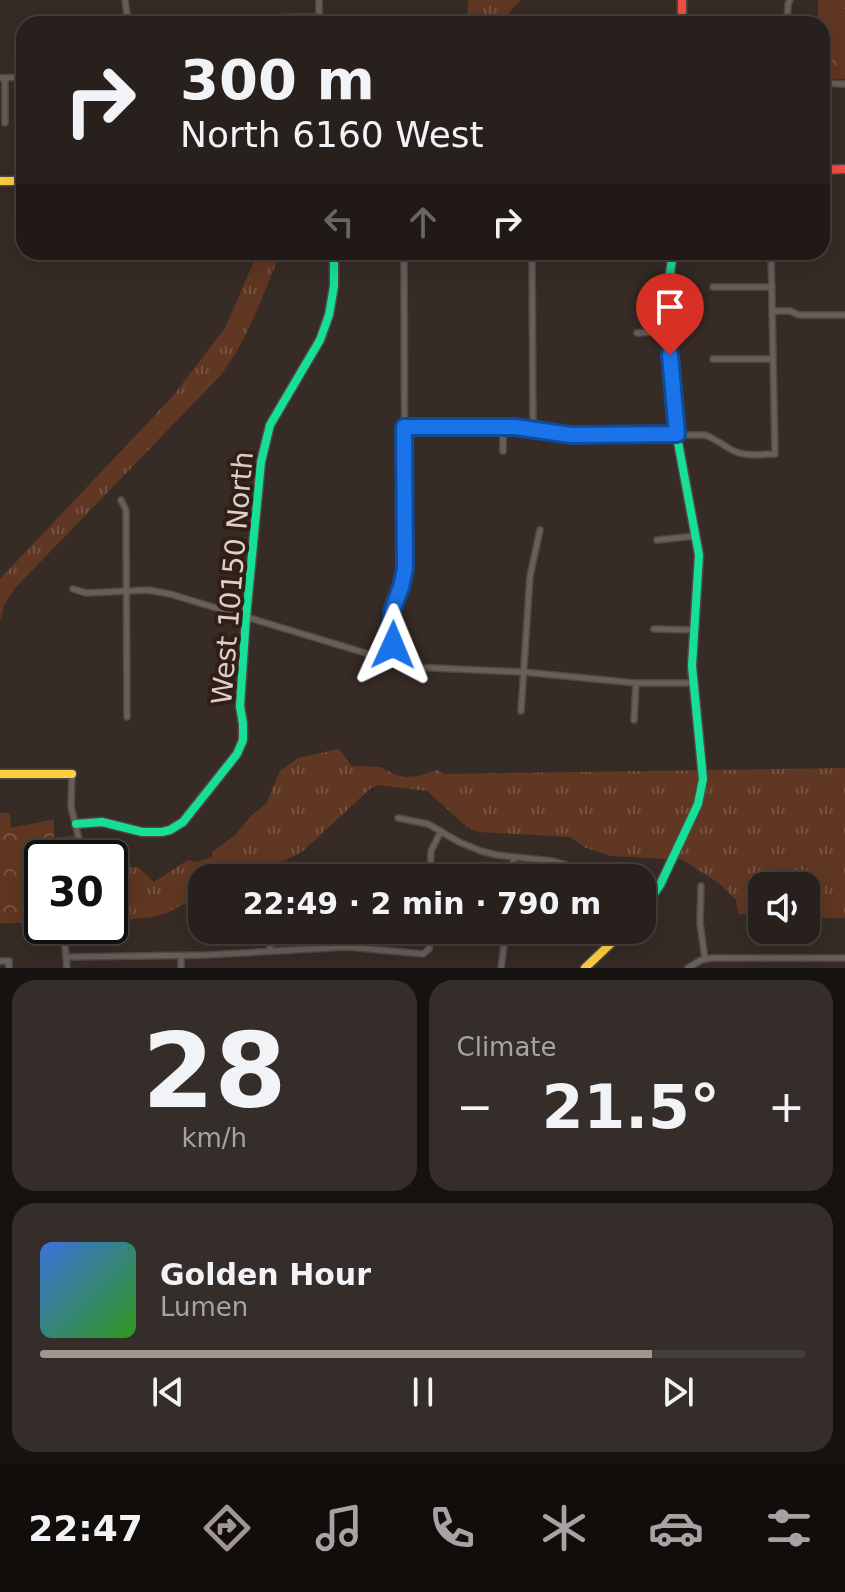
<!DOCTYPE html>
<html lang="en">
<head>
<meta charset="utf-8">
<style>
  body { margin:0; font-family:"DejaVu Sans",sans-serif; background:#342d29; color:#f1f3f6; height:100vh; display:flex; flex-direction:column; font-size:30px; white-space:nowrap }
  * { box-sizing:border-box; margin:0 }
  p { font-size:26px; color:#a5a3a3 }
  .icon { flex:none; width:44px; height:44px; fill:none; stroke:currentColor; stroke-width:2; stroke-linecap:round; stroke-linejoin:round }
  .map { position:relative; height:968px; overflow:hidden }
  .side { display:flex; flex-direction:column; gap:12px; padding:12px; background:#16120f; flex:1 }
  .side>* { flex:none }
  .guide { position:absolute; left:16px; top:16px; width:814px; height:244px; border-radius:24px; box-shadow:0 8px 32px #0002,0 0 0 2px #443e3b; background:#28201c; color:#f1f3f6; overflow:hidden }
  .controls { position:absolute; left:748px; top:872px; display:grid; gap:16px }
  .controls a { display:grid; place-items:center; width:72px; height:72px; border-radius:16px; background:#28201c; box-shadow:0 8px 32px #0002,0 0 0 2px #443e3b; font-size:40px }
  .speed { position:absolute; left:24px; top:840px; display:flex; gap:16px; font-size:40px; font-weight:700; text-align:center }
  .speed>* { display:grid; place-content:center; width:104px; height:104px; border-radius:50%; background:#28201c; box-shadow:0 8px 32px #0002,0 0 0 2px #443e3b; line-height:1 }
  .speed .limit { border:4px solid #111; border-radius:12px; background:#fff; color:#111 }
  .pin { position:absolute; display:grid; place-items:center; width:68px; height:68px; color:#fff; margin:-82px -34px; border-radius:50% 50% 50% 0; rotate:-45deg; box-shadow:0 0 8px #0007 }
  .pin .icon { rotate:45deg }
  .me { position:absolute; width:88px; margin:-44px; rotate:1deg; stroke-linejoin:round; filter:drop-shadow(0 0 6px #0008) }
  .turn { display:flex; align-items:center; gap:28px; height:168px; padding:0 32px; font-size:36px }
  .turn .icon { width:104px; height:104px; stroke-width:2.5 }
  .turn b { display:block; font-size:56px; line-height:68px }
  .lanes { display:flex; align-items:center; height:76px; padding:0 32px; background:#0003; justify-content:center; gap:40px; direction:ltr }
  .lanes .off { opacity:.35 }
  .big { font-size:60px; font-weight:700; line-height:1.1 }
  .side .tile { flex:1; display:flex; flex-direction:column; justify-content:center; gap:12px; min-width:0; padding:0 28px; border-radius:24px; background:#342d29 }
  .side .dial { align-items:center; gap:0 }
  .dial b { font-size:104px; line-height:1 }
  .song { display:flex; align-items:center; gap:24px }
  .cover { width:96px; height:96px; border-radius:12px; background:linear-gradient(135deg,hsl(220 70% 55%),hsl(110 70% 35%)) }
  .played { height:8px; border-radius:4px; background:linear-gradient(90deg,#a29690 80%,#443e3b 80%) }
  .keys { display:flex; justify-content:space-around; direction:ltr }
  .heat { display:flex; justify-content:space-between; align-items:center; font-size:44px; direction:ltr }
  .side .tiles { flex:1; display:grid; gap:12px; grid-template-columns:1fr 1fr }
  .tile:last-child { grid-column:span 2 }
  .trip { position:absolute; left:188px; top:864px; width:468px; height:80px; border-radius:24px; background:#28201c; box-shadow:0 8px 32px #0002,0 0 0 2px #443e3b; font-weight:700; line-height:80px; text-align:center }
  .menu { display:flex; height:128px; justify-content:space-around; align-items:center; background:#100d0b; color:#a5a3a3 }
  .menu .icon { width:56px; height:56px }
  .menu .active { color:#a29690 }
  .menu b { font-size:36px; color:#f1f3f6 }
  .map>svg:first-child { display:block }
</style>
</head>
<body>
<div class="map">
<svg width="845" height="968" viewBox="0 0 845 968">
  <defs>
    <pattern id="grass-tufts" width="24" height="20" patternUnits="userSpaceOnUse" patternTransform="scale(2)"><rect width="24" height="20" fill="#603722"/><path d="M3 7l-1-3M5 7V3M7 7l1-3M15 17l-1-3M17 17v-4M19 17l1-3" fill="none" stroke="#765341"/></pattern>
    <pattern id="park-crowns" width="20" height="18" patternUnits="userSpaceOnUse" patternTransform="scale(2)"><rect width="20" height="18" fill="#603722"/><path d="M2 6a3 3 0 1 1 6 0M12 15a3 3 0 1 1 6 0" fill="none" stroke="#765341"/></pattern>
  </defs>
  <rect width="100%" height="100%" fill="#362b25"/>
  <g fill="url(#grass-tufts)">
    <path d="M468 0H521L499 24H467Z"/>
    <path d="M258 252H281C263 294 248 340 220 376L16 587 4 605 0 621V579L173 396 225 328Z"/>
    <path d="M339 749 352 766 380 767 396 775 406 777 418 776 437 770 444 774 845 768V918H806V886H762V915L738 914 736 900 720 884 683 860 611 856 586 848 570 837 479 832 467 827 427 791 378 785 371 788 303 851C287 862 267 864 252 878H202V897C189 900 178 908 166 913 148 920 132 919 114 919L110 921V867H138L154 882 188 860 197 862 212 857V852L235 835 251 816 266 804 280 771 298 758Z"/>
  </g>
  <g fill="url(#park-crowns)">
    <path d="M818 0H845V79H822V24H818Z"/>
    <path d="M0 813H10L11 828 54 819V838L75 835 79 858H42V923H0Z"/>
  </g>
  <g fill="#603722">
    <rect x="827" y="9" width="18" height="46"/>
    <path d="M22 856H67L66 858H42V895L22 900Z"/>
  </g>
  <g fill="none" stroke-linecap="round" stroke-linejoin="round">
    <defs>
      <g id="street">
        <path d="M125 0 128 21 319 17"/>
        <path d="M319 0V24"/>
        <path d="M787 24 788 4 790 0"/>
        <path d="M0 78 24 77"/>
        <path d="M5 78V123"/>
        <path d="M822 83 845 84"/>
        <path d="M532 252 533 429"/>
        <path d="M713 287H772"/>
        <path d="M773 311H790L799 315H845"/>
        <path d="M637 333 668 331"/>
        <path d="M713 359H773"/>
        <path d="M404 427H515L571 435H705C716 439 724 446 734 451 746 457 762 454 775 454L771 252"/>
        <path d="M503 451V427"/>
        <path d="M121 500 126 510 127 717"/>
        <path d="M657 540 695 536"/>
        <path d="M73 589 86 593 148 590 170 594 412 667 523 672 636 683H693"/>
        <path d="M654 629 694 630"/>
        <path d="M393 661 392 611 401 587 405 569 404 252"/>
        <path d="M521 711 530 576 540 530"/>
        <path d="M634 720 636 683"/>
        <path d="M72 774 71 807 79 839 82 858"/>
        <path d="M398 818 428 824 459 842 481 851 497 855 553 861 577 868 598 878"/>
        <path d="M342 866V878"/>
        <path d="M430 878 431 851 441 831"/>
        <path d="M511 878 514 857"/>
        <path d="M701 886 700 923 705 959"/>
        <path d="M642 892 651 899"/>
        <path d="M270 930V951"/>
        <path d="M342 930V947"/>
        <path d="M505 934 556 939"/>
        <path d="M181 956V968"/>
        <path d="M66 957 206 955 347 947 423 954 429 949 430 930"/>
        <path d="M0 961H9V968"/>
        <path d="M67 968 65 946 69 926"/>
        <path d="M501 968 506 930"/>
        <path d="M688 968 701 960 712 958H845"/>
      </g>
      <g id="fast">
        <path d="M76 824 102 822 142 832H162L170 830 183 822 237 754 243 740V724L240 706 246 617 261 462 270 425 320 340 329 315 334 286V252"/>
        <path d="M642 911 660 885 698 804 703 779 692 666 699 555 675 426 667 313V295L673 252"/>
      </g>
      <g id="slow">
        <path d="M0 181H24"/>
        <path d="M0 774H72"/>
        <path d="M585 968 625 930"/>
      </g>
      <g id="jam">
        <path d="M682 0V24"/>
        <path d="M822 170 845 169"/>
      </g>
    </defs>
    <use href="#street" stroke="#524843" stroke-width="8"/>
    <use href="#fast" stroke="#524843" stroke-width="11"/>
    <use href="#slow" stroke="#524843" stroke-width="11"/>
    <use href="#jam" stroke="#524843" stroke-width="11"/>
    <use href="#street" stroke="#665f5b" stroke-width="5"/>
    <use href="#fast" stroke="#16e098" stroke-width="8"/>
    <use href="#slow" stroke="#ffcf43" stroke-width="8"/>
    <use href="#jam" stroke="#f24e42" stroke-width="8"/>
  </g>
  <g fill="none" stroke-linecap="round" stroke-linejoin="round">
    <defs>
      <path id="route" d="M393 645 392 611 401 587 405 569 404 427H515L571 435 677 434 670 355"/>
    </defs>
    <use href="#route" stroke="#114b97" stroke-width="20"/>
    <use href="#route" stroke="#1a73e8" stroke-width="14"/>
  </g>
  <g text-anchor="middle" stroke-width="8" stroke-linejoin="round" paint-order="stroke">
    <g font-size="28" fill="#dccfc9" stroke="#311f16">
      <text transform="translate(232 578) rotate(-85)" y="10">West 10150 North</text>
    </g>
  </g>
</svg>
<div class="controls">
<a><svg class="icon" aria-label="sound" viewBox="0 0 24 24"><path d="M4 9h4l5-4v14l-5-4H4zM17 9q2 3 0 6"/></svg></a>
</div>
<div class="speed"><div class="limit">30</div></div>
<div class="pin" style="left:670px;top:355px;background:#d93025"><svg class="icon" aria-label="arrive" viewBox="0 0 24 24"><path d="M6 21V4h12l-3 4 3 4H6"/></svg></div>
<svg class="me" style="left:393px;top:645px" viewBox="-20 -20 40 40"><path d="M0-17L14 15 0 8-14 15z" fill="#1a73e8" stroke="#fff" stroke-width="4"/></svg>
<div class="trip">22:49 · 2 min · 790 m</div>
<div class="guide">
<div class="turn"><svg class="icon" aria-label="right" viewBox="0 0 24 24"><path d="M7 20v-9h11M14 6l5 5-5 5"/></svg><div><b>300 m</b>North 6160 West</div></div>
<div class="lanes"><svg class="icon off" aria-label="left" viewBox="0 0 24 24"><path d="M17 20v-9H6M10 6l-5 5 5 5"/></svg><svg class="icon off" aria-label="ahead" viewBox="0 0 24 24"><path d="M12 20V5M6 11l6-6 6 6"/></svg><svg class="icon" aria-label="right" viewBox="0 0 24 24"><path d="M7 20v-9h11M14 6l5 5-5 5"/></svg></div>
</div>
</div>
<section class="side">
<div class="tiles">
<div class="tile dial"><b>28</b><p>km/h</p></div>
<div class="tile"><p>Climate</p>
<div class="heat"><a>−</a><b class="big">21.5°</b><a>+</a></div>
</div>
<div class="tile">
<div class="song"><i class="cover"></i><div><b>Golden Hour</b><p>Lumen</p></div></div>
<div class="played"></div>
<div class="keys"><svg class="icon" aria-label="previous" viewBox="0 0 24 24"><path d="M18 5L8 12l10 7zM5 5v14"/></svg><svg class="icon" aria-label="pause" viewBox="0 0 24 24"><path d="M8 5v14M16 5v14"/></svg><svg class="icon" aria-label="next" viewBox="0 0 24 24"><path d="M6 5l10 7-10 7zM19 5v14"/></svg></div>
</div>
</div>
</section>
<nav class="menu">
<b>22:47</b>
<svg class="icon active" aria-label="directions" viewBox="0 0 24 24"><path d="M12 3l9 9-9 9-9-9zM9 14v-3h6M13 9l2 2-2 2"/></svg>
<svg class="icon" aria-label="music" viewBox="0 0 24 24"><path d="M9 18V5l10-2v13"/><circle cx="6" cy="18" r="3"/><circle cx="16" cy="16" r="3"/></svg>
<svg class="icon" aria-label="phone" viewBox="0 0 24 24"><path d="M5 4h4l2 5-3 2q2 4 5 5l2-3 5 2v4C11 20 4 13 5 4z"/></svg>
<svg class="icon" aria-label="climate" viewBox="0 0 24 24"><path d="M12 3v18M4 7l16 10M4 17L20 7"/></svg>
<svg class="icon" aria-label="car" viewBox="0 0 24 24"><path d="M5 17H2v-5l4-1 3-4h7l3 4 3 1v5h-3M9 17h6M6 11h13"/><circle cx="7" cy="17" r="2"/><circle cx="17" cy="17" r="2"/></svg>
<svg class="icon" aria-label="filters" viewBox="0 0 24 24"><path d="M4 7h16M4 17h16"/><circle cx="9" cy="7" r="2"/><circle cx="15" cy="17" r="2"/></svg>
</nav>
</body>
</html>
